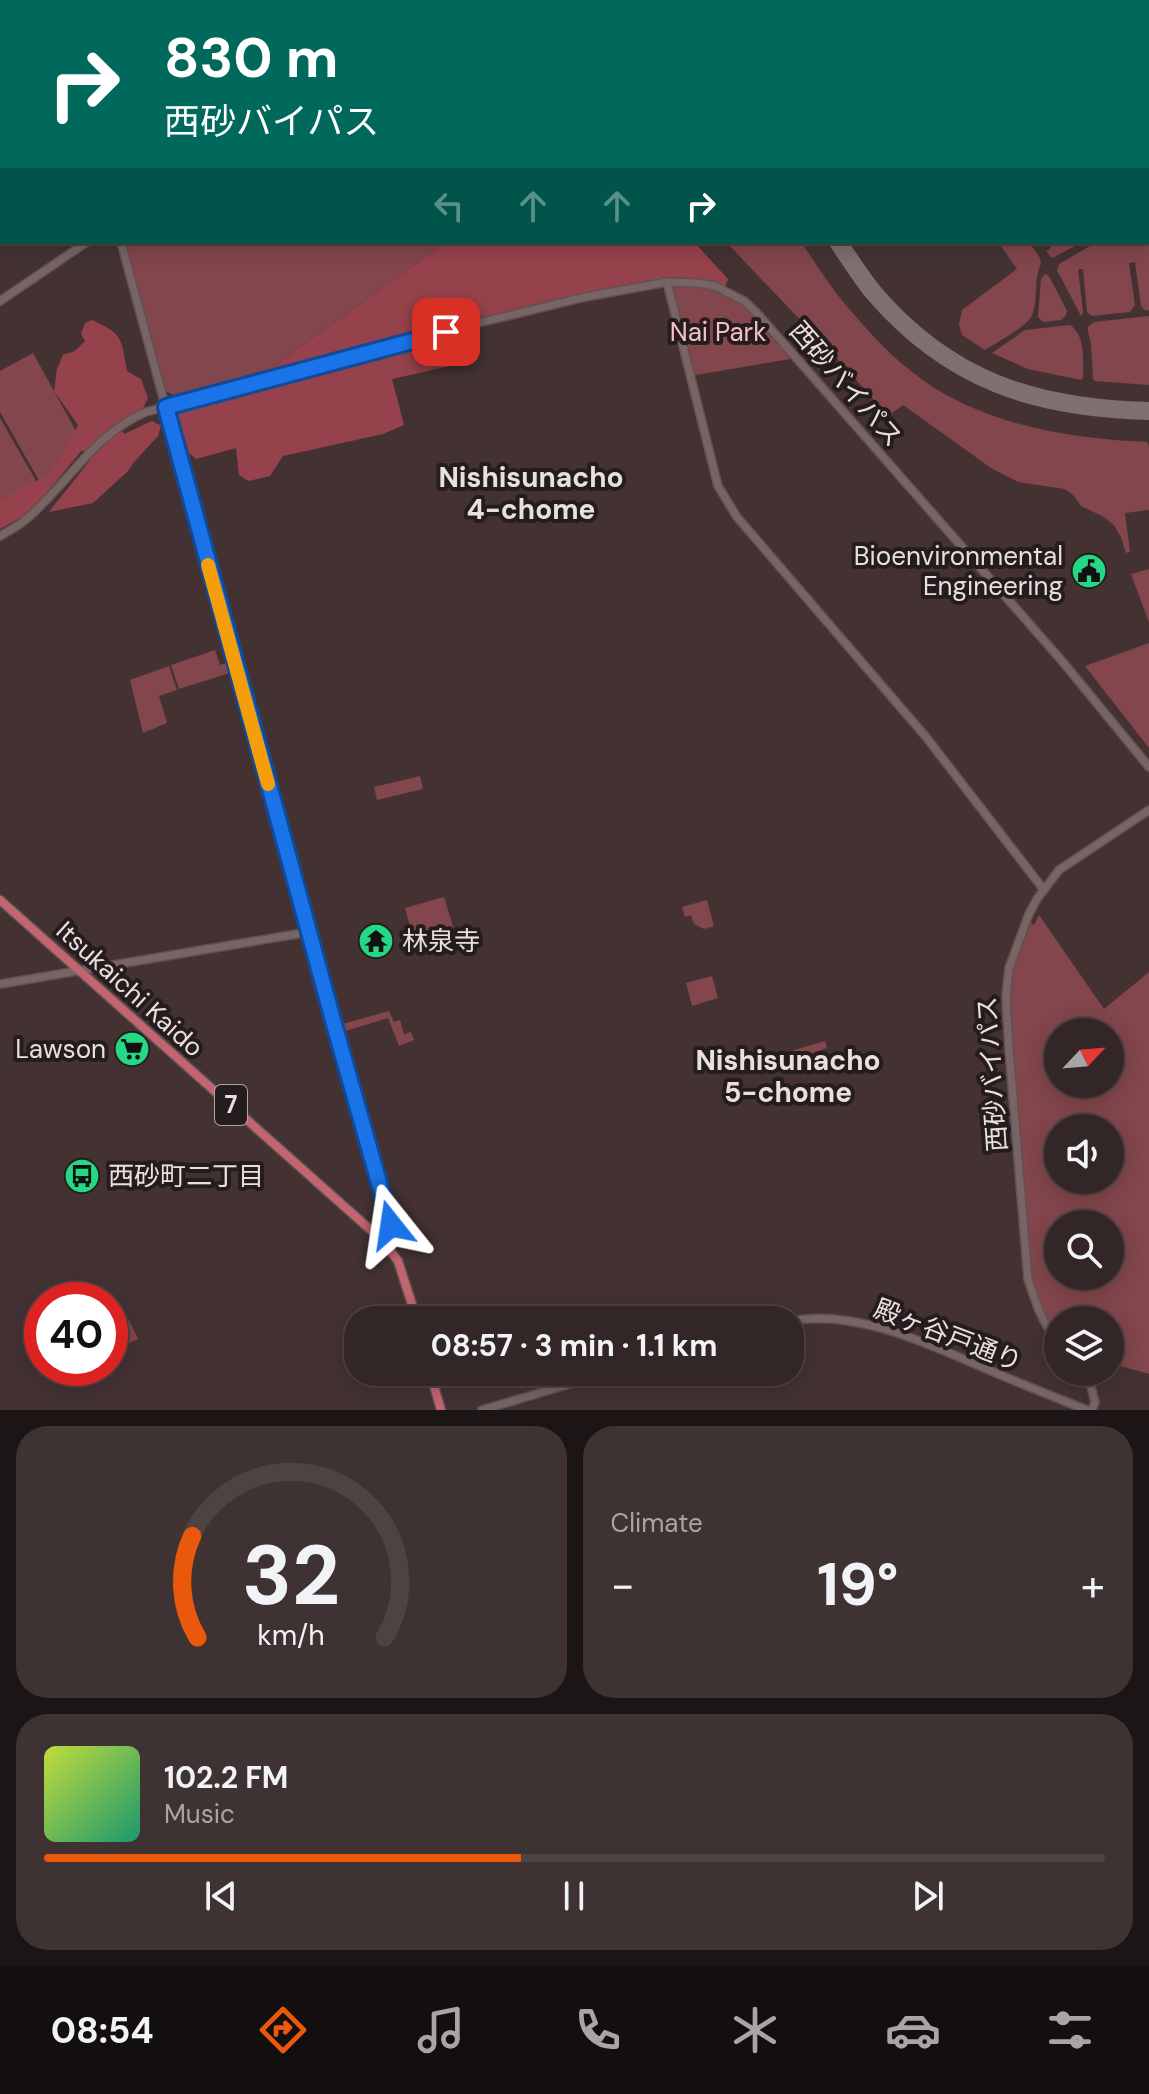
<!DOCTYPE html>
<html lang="en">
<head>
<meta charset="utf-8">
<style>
  body { margin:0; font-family:"DM Sans","Noto Sans JP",sans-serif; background:#3e3232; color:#f1f3f6; height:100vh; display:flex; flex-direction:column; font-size:30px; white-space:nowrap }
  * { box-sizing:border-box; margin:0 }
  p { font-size:26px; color:#a9a5a7 }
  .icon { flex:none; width:44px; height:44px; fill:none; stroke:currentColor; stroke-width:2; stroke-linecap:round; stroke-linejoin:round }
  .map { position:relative; height:1410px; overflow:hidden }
  .drawer { display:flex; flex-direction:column; gap:16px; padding:16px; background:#1c1515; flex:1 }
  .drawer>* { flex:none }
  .top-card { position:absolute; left:0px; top:0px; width:1150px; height:244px; box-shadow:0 4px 20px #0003,0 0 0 2px #4e4343; background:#00695c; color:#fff; overflow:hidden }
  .needle { width:52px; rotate:64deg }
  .fabs { position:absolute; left:1044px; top:1018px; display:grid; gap:16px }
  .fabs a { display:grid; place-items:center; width:80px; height:80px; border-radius:50%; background:#332626; box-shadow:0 4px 20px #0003,0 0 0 2px #4e4343; font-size:40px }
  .speed { position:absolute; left:24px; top:1282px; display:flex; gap:16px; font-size:40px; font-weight:700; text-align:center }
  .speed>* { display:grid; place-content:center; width:104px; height:104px; border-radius:50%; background:#332626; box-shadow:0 4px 20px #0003,0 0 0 2px #4e4343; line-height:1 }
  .speed .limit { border:12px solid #d22; background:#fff; color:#111 }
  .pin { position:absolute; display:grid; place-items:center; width:68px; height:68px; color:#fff; margin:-34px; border-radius:16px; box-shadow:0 4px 12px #0006 }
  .me { position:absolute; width:88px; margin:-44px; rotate:345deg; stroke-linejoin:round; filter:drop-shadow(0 0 6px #0008) }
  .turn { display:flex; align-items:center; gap:28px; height:168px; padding:0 32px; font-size:36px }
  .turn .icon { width:104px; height:104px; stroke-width:2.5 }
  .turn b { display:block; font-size:56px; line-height:68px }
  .lanes { display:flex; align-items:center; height:76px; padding:0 32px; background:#0003; justify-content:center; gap:40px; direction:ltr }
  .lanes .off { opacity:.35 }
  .big { font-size:60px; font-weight:700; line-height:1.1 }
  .drawer .tile { flex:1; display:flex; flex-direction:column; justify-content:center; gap:12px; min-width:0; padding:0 28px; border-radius:32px; background:#3e3232 }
  .drawer .dial { align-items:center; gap:0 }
  .dial svg { height:208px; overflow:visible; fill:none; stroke:#4e4343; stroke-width:7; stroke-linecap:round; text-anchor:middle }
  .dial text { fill:#f1f3f6; stroke:none }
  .song { display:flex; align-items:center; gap:24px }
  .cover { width:96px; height:96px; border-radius:12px; background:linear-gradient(135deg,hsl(70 70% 55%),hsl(160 70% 35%)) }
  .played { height:8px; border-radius:4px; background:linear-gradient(90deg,#ea580c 45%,#4e4343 45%) }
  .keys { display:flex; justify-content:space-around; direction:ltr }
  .heat { display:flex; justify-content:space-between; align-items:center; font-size:44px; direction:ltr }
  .drawer .tiles { flex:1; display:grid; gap:16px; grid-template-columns:1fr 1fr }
  .tile:last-child { grid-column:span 2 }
  .trip { position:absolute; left:344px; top:1306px; width:460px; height:80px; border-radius:32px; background:#332626; box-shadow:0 4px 20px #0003,0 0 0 2px #4e4343; font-weight:700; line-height:80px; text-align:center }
  .tab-bar { display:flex; height:128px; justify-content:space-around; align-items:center; background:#140f0f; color:#a9a5a7 }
  .tab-bar .icon { width:56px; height:56px }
  .tab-bar .current { color:#ea580c }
  .tab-bar b { font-size:36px; color:#f1f3f6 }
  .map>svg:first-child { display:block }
</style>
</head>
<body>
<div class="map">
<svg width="1149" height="1410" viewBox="0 0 1149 1410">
  <rect width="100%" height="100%" fill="#443233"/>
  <g fill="#82464c" fill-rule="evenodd">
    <path d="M0 0H22L23 2H2V212L0 213Z"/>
    <path d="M409 0H627L628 2H406Z"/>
    <path d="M1147 0H1149V310L1146 311 1141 306 1135 262 1129 263 1135 305 1130 312 1092 316 1087 312 1083 269H1078L1083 312 1081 316 1057 270 1059 264 1097 242H1148V2H1145Z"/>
    <path d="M124 242H446L274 366 265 377 180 399 166 391Z"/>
    <path d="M726 242H801C817 265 832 290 851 311 875 340 904 369 936 389 999 427 1074 439 1147 442L1149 446V510L1125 513 1130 552 1126 553 1121 537 1114 525 1104 517 1081 506 1074 496 1065 489 1018 482 991 468 903 405 888 416 844 366Z"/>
    <path d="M998 242H1029L1040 258 1041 264C1033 279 1039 299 1032 315 1028 326 996 343 985 350L962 335 959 324 962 310 1017 269Z"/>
    <path d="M1048 242H1083L1052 258 1046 251 1051 248Z"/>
    <path d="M1045 274 1049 276 1067 311 1066 315 1061 320 1043 322 1038 317 1041 279Z"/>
    <path d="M667 282 715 286 744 301 796 358 690 376Z"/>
    <path d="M1149 316V385L1095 381 1093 379 1091 343 1088 332V327L1094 322Z"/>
    <path d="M1070 325C1086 336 1083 360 1083 378L1081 380 1028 369 992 353 1025 330Z"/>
    <path d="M33 353 82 442 45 491 0 412V371Z"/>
    <path d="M0 418 43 493 26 512 0 529Z"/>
    <path d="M1149 569V622L1131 574Z"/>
    <path d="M1149 643V748L1085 666Z"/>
    <path d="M215 650 220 665 230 662 233 672 179 689 171 665Z"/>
    <path d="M169 666 177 690 159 696 167 723 143 733 130 680Z"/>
    <path d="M420 776 423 789 377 800 374 787Z"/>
    <path d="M444 897 456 936 416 948 405 908Z"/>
    <path d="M707 900 714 926 704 929 694 924 691 915 685 917 682 907Z"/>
    <path d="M1039 915 1104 1009 1149 972V1374L1110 1363V1320H1058V1341H1056L1028 1279 1014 1123 1009 968 1023 944 1031 923 1034 925ZM1058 1032H1110V1084H1058ZM1058 1128H1110V1180H1058ZM1058 1224H1110V1276H1058Z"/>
    <path d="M712 976 718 998 692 1006 686 983Z"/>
    <path d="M389 1011 394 1022 400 1020 404 1034 411 1032 414 1040 399 1046 388 1018 342 1032 339 1025Z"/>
    <path d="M825 1041 827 1048 794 1059 791 1051Z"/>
    <path d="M126 1314 138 1339 129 1343 117 1319Z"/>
  </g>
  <g fill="#96424c">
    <path d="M446 242H694L728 279 725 287 705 280 677 277 585 294 510 312 265 377 274 366Z"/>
    <path d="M92 320C124 334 121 339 127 371L141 379 148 398 143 408 118 424 124 434 152 421 161 426 158 436 134 462 128 471 93 503 49 512 91 459 82 450 31 512 0 529V501L20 488 50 475 78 425 54 391 57 369 63 355 75 351 85 341 81 334 85 323Z"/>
    <path d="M470 333 477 360 392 379 404 425 383 434 283 456 270 476 248 481 239 475 236 448 196 459 178 444 175 414 184 407Z"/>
  </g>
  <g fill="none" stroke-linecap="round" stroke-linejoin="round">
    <g stroke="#7e6f70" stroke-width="18">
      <path d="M188 0 190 2"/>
      <path d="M665 0 667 2"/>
      <path d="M765 2 768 0"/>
      <path d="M838 242C849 258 860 276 873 292 949 381 1035 408 1149 411"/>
    </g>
    <path stroke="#7e6f70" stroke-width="46" d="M345 2 348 0"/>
    <defs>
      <g id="tertiary">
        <path d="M121 242 229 642 334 1024 390 1221 391 1229 382 1240"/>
        <path d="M667 282 718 486 737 517 926 737 1044 890"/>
        <path d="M0 301 87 242"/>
        <path d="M0 536C11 530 22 524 31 515 70 480 96 433 146 412L474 324 585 297 667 282 697 283 715 286 744 301 756 312 1062 661 1149 767"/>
        <path d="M0 984 309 932"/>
        <path d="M790 1321C859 1308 934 1347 996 1373 1026 1386 1057 1398 1087 1410"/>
        <path d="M1058 1342C1043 1325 1035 1301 1028 1279L1009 1049 1006 998 1009 968 1029 914 1037 899 1059 870 1149 810"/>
        <path d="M1087 1372 1095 1402 1092 1410"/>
        <path d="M482 1410 610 1372"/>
      </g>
      <g id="primary">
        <path d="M0 900 382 1240 398 1261 417 1320"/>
        <path d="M430 1372 441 1410"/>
      </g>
    </defs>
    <use href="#tertiary" stroke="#605152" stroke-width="10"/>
    <use href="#primary" stroke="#605152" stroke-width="11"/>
    <use href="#tertiary" stroke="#786465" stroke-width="7"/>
    <use href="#primary" stroke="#c26570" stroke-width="8"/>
  </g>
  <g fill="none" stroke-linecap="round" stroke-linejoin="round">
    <defs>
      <path id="route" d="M391 1225 334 1024 166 407 446 332"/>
    </defs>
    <use href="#route" stroke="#114b97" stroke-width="20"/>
    <use href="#route" stroke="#1a73e8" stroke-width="14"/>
    <path stroke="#f59e0b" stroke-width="14" d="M208 565 268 784"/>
  </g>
  <defs>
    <symbol id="civic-disc" viewBox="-11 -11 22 22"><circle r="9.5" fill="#24d886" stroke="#251c1d"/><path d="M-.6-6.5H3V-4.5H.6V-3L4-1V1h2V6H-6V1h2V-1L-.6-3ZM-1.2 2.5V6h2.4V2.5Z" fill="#111"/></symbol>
    <symbol id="temple-disc" viewBox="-11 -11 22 22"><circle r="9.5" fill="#24d886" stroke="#251c1d"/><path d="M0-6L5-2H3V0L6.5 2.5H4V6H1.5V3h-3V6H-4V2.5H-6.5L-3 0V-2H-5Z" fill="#111"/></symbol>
    <symbol id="supermarket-disc" viewBox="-11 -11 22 22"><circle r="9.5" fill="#24d886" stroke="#251c1d"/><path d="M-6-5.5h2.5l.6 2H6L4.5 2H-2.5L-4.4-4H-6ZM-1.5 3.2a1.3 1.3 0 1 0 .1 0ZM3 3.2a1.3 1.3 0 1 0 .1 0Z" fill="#111"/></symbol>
    <symbol id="bus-disc" viewBox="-11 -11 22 22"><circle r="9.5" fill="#24d886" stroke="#251c1d"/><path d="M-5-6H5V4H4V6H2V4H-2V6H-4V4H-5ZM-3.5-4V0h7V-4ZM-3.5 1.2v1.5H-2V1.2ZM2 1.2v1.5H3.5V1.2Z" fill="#111"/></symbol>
  </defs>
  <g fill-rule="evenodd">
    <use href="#civic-disc" x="1069" y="551" width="40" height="40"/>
    <use href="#temple-disc" x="356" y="921" width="40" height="40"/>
    <use href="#supermarket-disc" x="112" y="1029" width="40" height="40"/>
    <use href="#bus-disc" x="62" y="1156" width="40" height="40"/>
  </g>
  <g text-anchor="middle" stroke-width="8" stroke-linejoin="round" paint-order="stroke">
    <rect fill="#251c1d" stroke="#afa4a5" stroke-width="2" x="215" y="1085" width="32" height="40" rx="6"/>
    <g font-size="24" font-weight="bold" fill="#eadfdf">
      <text x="231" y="1113">7</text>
    </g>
    <g font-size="26" fill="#f3c1c4" stroke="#251c1d">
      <text x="718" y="341">Nai Park</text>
    </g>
    <g font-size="26" fill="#eadfdf" stroke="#251c1d">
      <text transform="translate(846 384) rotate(49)" y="9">西砂バイパス</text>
      <text transform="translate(130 989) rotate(42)" y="9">Itsukaichi Kaido</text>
      <text transform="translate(992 1074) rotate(-94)" y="9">西砂バイパス</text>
      <text transform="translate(948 1335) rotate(21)" y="9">殿ヶ谷戸通り</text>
    </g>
    <g font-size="26" fill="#eadfdf" stroke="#251c1d" text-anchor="end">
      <text x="1063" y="565">Bioenvironmental<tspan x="1063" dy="30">Engineering</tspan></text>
      <text x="402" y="950" text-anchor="start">林泉寺</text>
      <text x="106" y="1058">Lawson</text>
      <text x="108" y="1185" text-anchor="start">西砂町二丁目</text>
    </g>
    <g font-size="28" font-weight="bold" fill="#eadfdf" stroke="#251c1d">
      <text x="531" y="487">Nishisunacho<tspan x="531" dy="32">4-chome</tspan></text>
      <text x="788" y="1070">Nishisunacho<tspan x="788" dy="32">5-chome</tspan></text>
    </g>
  </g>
</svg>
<div class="fabs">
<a><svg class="needle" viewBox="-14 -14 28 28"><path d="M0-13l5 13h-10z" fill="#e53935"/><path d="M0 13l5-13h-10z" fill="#a9a5a7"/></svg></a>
<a><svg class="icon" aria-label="sound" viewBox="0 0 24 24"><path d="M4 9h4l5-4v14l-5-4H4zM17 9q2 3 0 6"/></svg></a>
<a><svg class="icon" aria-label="search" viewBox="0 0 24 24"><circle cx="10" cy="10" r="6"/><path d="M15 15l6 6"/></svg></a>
<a><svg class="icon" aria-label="layers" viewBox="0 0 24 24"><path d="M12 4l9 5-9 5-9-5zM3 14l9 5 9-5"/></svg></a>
</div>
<div class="speed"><div class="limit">40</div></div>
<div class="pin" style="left:446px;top:332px;background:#d93025"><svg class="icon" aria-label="arrive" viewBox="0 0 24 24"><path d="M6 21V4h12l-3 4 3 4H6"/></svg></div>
<svg class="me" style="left:391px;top:1225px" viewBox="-20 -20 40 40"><path d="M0-17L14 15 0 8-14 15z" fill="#1a73e8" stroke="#fff" stroke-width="4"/></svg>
<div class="trip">08:57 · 3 min · 1.1 km</div>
<div class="top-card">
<div class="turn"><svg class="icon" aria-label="right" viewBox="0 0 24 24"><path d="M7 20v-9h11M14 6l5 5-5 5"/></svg><div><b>830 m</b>西砂バイパス</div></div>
<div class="lanes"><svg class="icon off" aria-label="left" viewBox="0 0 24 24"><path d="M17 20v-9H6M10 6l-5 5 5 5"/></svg><svg class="icon off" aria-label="ahead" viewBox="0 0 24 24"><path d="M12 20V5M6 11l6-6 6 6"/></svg><svg class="icon off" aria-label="ahead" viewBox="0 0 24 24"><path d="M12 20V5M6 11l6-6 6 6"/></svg><svg class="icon" aria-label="right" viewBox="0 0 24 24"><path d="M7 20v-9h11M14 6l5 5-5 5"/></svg></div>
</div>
</div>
<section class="drawer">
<div class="tiles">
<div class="tile dial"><svg viewBox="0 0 100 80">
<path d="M14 69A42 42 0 1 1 86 69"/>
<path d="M14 69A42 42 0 0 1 12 30" stroke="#ea580c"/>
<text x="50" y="56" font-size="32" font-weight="700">32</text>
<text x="50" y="72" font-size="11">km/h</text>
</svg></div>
<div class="tile"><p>Climate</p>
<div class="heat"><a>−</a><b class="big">19°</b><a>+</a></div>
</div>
<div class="tile">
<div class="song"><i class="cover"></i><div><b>102.2 FM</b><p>Music</p></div></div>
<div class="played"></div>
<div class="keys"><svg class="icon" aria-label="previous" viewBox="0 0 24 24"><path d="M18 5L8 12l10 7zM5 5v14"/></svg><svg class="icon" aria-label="pause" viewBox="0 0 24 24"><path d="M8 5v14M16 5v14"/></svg><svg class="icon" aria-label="next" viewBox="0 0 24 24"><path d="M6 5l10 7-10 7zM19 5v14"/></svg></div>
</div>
</div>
</section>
<nav class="tab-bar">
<b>08:54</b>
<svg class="icon current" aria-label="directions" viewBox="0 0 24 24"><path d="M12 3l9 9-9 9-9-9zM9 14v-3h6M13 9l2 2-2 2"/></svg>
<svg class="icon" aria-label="music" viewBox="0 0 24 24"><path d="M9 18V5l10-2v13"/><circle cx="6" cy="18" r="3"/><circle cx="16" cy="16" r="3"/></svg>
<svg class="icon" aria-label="phone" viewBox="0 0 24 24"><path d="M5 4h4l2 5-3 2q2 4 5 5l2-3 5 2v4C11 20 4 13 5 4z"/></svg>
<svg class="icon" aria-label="climate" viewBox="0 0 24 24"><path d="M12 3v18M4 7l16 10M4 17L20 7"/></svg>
<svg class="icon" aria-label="car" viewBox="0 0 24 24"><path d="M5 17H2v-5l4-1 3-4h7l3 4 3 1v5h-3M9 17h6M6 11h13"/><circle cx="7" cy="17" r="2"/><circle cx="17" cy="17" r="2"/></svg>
<svg class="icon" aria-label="filters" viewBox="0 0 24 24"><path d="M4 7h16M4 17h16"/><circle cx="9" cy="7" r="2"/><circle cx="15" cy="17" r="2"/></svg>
</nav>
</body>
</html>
